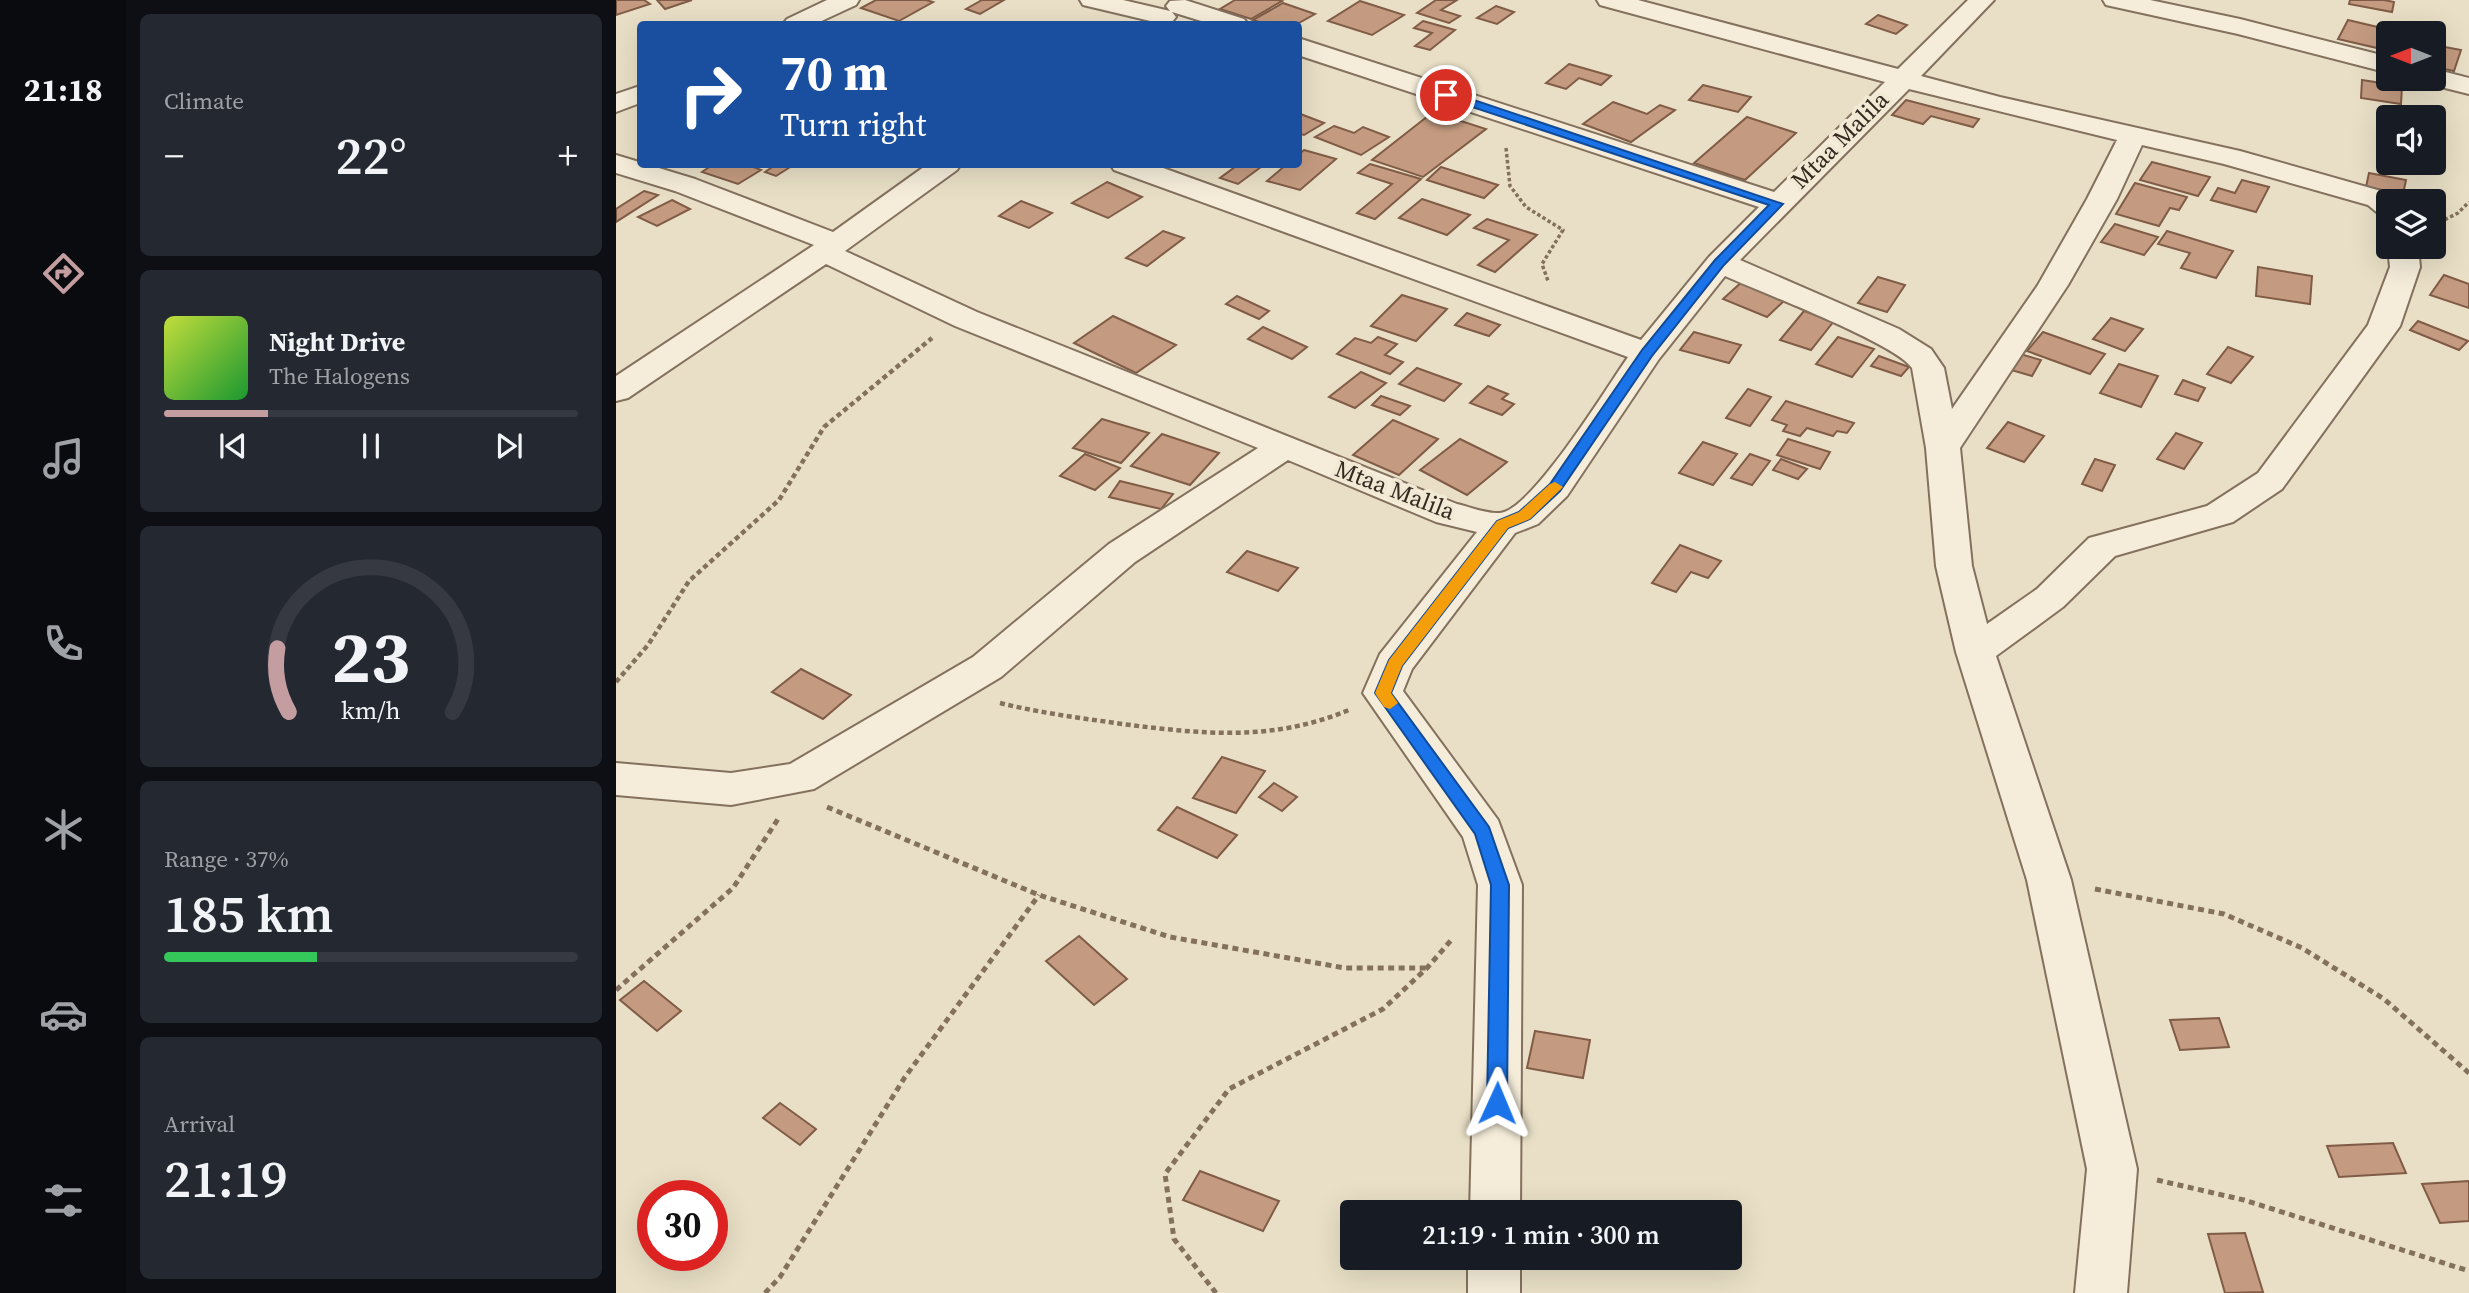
<!DOCTYPE html>
<html lang="en">
<head>
<meta charset="utf-8">
<style>
  body { margin:0; font-family:"Source Serif 4",serif; background:#242831; color:#f1f3f6; height:100vh; display:flex; flex-direction:column; font-size:26px; white-space:nowrap }
  * { box-sizing:border-box; margin:0 }
  p { font-size:23px; color:#9ea1a6 }
  .icon { flex:none; width:38px; height:38px; fill:none; stroke:currentColor; stroke-width:2; stroke-linecap:round; stroke-linejoin:round }
  .map { position:relative; flex:1; overflow:hidden }
  .drawer { display:flex; flex-direction:column; gap:14px; padding:14px; background:#0d0f14; width:490px }
  .drawer>* { flex:none }
  .top-card { position:absolute; left:21px; top:21px; width:665px; height:147px; border-radius:7px; box-shadow:0 7px 28px #0002; background:#1a4fa0; color:#fff; overflow:hidden }
  .needle { width:46px; rotate:270deg }
  .fabs { position:absolute; left:1760px; top:21px; display:grid; gap:14px }
  .fabs a { display:grid; place-items:center; width:70px; height:70px; border-radius:7px; background:#171b24; box-shadow:0 7px 28px #0002; font-size:35px }
  .speed { position:absolute; left:21px; top:1180px; display:flex; gap:14px; font-size:35px; font-weight:700; text-align:center }
  .speed>* { display:grid; place-content:center; width:91px; height:91px; border-radius:50%; background:#171b24; box-shadow:0 7px 28px #0002; line-height:1 }
  .speed .limit { border:10px solid #d22; background:#fff; color:#111 }
  .pin { position:absolute; display:grid; place-items:center; width:60px; height:60px; color:#fff; margin:-30px; border:4px solid #fff; border-radius:50%; box-shadow:0 2px 7px #0007 }
  .me { position:absolute; width:77px; margin:-38px; rotate:1deg; stroke-linejoin:round; filter:drop-shadow(0 0 5px #0008) }
  .turn { display:flex; align-items:center; gap:24px; height:147px; padding:0 28px; font-size:32px }
  .turn .icon { width:91px; height:91px; stroke-width:2.5 }
  .turn b { display:block; font-size:49px; line-height:60px }
  .big { font-size:52px; font-weight:600; line-height:1.1 }
  .drawer .card { flex:1; display:flex; flex-direction:column; justify-content:center; gap:10px; min-width:0; padding:0 24px; border-radius:10px; background:#242831 }
  .drawer .dial { align-items:center; gap:0 }
  .dial svg { height:182px; overflow:visible; fill:none; stroke:#363941; stroke-width:7; stroke-linecap:round; text-anchor:middle }
  .dial text { fill:#f1f3f6; stroke:none }
  .song { display:flex; align-items:center; gap:21px }
  .cover { width:84px; height:84px; border-radius:10px; background:linear-gradient(135deg,hsl(70 70% 55%),hsl(130 70% 35%)) }
  .played { height:7px; border-radius:4px; background:linear-gradient(90deg,#c49da0 25%,#363941 25%) }
  .keys { display:flex; justify-content:space-around; direction:ltr }
  .heat { display:flex; justify-content:space-between; align-items:center; font-size:38px; direction:ltr }
  .charge { height:10px; border-radius:5px; background:linear-gradient(90deg,#34c759 37%,#363941 0) }
  .trip { position:absolute; left:724px; top:1200px; width:402px; height:70px; border-radius:7px; background:#171b24; box-shadow:0 7px 28px #0002; font-weight:600; line-height:70px; text-align:center }
  main { display:flex; flex:1; min-height:0 }
  .dock { display:flex; flex-direction:column; width:126px; justify-content:space-around; align-items:center; background:#090b0e; color:#9ea1a6 }
  .dock .icon { width:49px; height:49px }
  .dock .active { color:#c49da0 }
  .dock b { font-size:32px; color:#f1f3f6 }
  .map>svg:first-child { display:block }
</style>
</head>
<body>
<main>
<nav class="dock">
<b>21:18</b>
<svg class="icon active" aria-label="directions" viewBox="0 0 24 24"><path d="M12 3l9 9-9 9-9-9zM9 14v-3h6M13 9l2 2-2 2"/></svg>
<svg class="icon" aria-label="music" viewBox="0 0 24 24"><path d="M9 18V5l10-2v13"/><circle cx="6" cy="18" r="3"/><circle cx="16" cy="16" r="3"/></svg>
<svg class="icon" aria-label="phone" viewBox="0 0 24 24"><path d="M5 4h4l2 5-3 2q2 4 5 5l2-3 5 2v4C11 20 4 13 5 4z"/></svg>
<svg class="icon" aria-label="climate" viewBox="0 0 24 24"><path d="M12 3v18M4 7l16 10M4 17L20 7"/></svg>
<svg class="icon" aria-label="car" viewBox="0 0 24 24"><path d="M5 17H2v-5l4-1 3-4h7l3 4 3 1v5h-3M9 17h6M6 11h13"/><circle cx="7" cy="17" r="2"/><circle cx="17" cy="17" r="2"/></svg>
<svg class="icon" aria-label="filters" viewBox="0 0 24 24"><path d="M4 7h16M4 17h16"/><circle cx="9" cy="7" r="2"/><circle cx="15" cy="17" r="2"/></svg>
</nav>
<section class="drawer">
<div class="card"><p>Climate</p>
<div class="heat"><a>−</a><b class="big">22°</b><a>+</a></div>
</div>
<div class="card">
<div class="song"><i class="cover"></i><div><b>Night Drive</b><p>The Halogens</p></div></div>
<div class="played"></div>
<div class="keys"><svg class="icon" aria-label="previous" viewBox="0 0 24 24"><path d="M18 5L8 12l10 7zM5 5v14"/></svg><svg class="icon" aria-label="pause" viewBox="0 0 24 24"><path d="M8 5v14M16 5v14"/></svg><svg class="icon" aria-label="next" viewBox="0 0 24 24"><path d="M6 5l10 7-10 7zM19 5v14"/></svg></div>
</div>
<div class="card dial"><svg viewBox="0 0 100 80">
<path d="M14 69A42 42 0 1 1 86 69"/>
<path d="M14 69A42 42 0 0 1 9 41" stroke="#c49da0"/>
<text x="50" y="56" font-size="32" font-weight="700">23</text>
<text x="50" y="72" font-size="11">km/h</text>
</svg></div>
<div class="card"><p>Range · 37%</p><b class="big">185 km</b><div class="charge"></div></div>
<div class="card"><p>Arrival</p><b class="big">21:19</b></div>
</section>
<div class="map">
<svg width="1853" height="1293" viewBox="0 0 1853 1293">
  <rect width="100%" height="100%" fill="#e9dfc6"/>
  <g fill="#c49b80" stroke="#805c46" stroke-width="2">
    <path d="M0 0H28L34 4 0 15Z"/>
    <path d="M41 0H76L49 9Z"/>
    <path d="M260 0H310L317 2 283 21 245 8Z"/>
    <path d="M366 0H388L364 14 350 9Z"/>
    <path d="M619 0H662L666 1 635 19 604 9Z"/>
    <path d="M820 0H841L825 10 844 16 833 23 801 13Z"/>
    <path d="M1734 0H1768L1778 2 1776 12 1733 4Z"/>
    <path d="M744 1 788 15 756 35 712 21Z"/>
    <path d="M667 3 699 14 681 24H649L637 20Z"/>
    <path d="M880 6 898 12 881 24 861 18Z"/>
    <path d="M1262 15 1291 25 1280 34 1250 24Z"/>
    <path d="M1732 20 1770 29 1761 48 1722 39Z"/>
    <path d="M807 21 839 30 814 50 799 46 816 33 798 28Z"/>
    <path d="M1818 45 1845 50 1838 71 1818 67Z"/>
    <path d="M953 64 995 76 985 85 963 78 950 89 930 83Z"/>
    <path d="M1746 80 1786 86 1785 104 1745 98Z"/>
    <path d="M1087 85 1135 97 1122 112 1073 100Z"/>
    <path d="M1290 100 1363 119 1357 127 1315 116 1307 124 1276 115Z"/>
    <path d="M997 102 1031 114 1044 105 1059 110 1015 142 967 124Z"/>
    <path d="M817 112 870 129 807 177 756 160Z"/>
    <path d="M682 113 708 123 688 135 682 133Z"/>
    <path d="M1131 117 1180 133 1129 180 1078 163Z"/>
    <path d="M718 126 738 133 747 127 773 137 745 155 699 137Z"/>
    <path d="M688 150 720 159 684 190 651 181 671 164H682V155Z"/>
    <path d="M1536 162 1594 177 1582 196 1524 180Z"/>
    <path d="M98 164H130L145 170 122 184 86 172Z"/>
    <path d="M161 164H179L160 176 149 172Z"/>
    <path d="M623 164H649L622 184 604 178Z"/>
    <path d="M754 164 805 179 759 219 741 213 776 184 742 173Z"/>
    <path d="M825 167 882 185 868 198 811 180Z"/>
    <path d="M1753 173 1790 180 1787 194 1750 187Z"/>
    <path d="M1626 180 1653 187 1640 212 1595 200 1602 188 1619 193Z"/>
    <path d="M491 182 526 197 492 218 456 203Z"/>
    <path d="M1519 183 1571 197 1563 210 1554 208 1543 226 1500 214Z"/>
    <path d="M28 191 42 195 0 222V209Z"/>
    <path d="M806 199 854 215 831 235 783 218Z"/>
    <path d="M56 200 74 209 41 226 22 217Z"/>
    <path d="M405 201 436 213 413 228 383 216Z"/>
    <path d="M871 219 921 235 879 272 862 265 893 240 858 228Z"/>
    <path d="M1499 224 1542 237 1528 255 1485 242Z"/>
    <path d="M547 231 568 238 531 266 510 258Z"/>
    <path d="M1551 231 1617 251 1600 278 1565 268 1574 253 1542 244Z"/>
    <path d="M1642 267 1696 276 1694 304 1640 296Z"/>
    <path d="M1828 275 1853 284V308L1814 295Z"/>
    <path d="M1262 277 1289 285 1271 312 1242 303Z"/>
    <path d="M1127 281 1171 298 1151 317 1107 299Z"/>
    <path d="M786 295 831 309 800 341 755 326Z"/>
    <path d="M621 296 653 311 643 319 610 304Z"/>
    <path d="M1188 311 1218 321 1195 350 1164 340Z"/>
    <path d="M851 313 884 325 873 336 839 325Z"/>
    <path d="M497 316 560 345 520 373 458 343Z"/>
    <path d="M1495 318 1527 329 1509 351 1477 339Z"/>
    <path d="M1802 321 1852 341 1843 350 1794 330Z"/>
    <path d="M647 327 691 347 676 359 632 339Z"/>
    <path d="M1078 332 1125 345 1113 363 1064 350Z"/>
    <path d="M1427 332 1489 354 1474 374 1411 351Z"/>
    <path d="M762 337 781 344 769 355 787 362 774 374 721 354 739 338 755 343Z"/>
    <path d="M1222 337 1258 349 1236 377 1200 364Z"/>
    <path d="M1612 347 1637 357 1615 383 1591 374Z"/>
    <path d="M1404 354 1425 360 1416 376 1395 370Z"/>
    <path d="M1263 356 1293 367 1285 376 1255 366Z"/>
    <path d="M1503 364 1542 376 1525 407 1484 393Z"/>
    <path d="M801 368 845 384 828 401 783 384Z"/>
    <path d="M745 372 770 383 739 408 713 397Z"/>
    <path d="M1567 380 1589 388 1582 401 1559 394Z"/>
    <path d="M872 386 892 394 886 399 898 404 886 415 854 403Z"/>
    <path d="M1132 389 1155 397 1134 426 1110 418Z"/>
    <path d="M765 396 794 406 784 415 756 405Z"/>
    <path d="M1170 401 1238 423 1231 433 1221 431 1217 436 1191 428 1184 436 1167 431 1171 425 1156 420Z"/>
    <path d="M486 419 533 433 505 463 457 448Z"/>
    <path d="M777 420 822 439 783 475 737 455Z"/>
    <path d="M1392 422 1428 436 1408 462 1371 448Z"/>
    <path d="M1560 433 1586 443 1568 469 1541 459Z"/>
    <path d="M546 434 603 453 574 485 515 466Z"/>
    <path d="M844 439 891 462 851 495 804 470Z"/>
    <path d="M1172 439 1214 452 1204 469 1161 455Z"/>
    <path d="M1087 442 1121 454 1097 485 1063 473Z"/>
    <path d="M469 454 504 468 479 490 444 476Z"/>
    <path d="M1134 454 1154 461 1136 485 1115 478Z"/>
    <path d="M1165 459 1191 469 1182 479 1157 470Z"/>
    <path d="M1479 459 1499 465 1486 491 1466 484Z"/>
    <path d="M504 481 557 494 545 509 493 497Z"/>
    <path d="M1064 545 1105 561 1092 578 1075 572 1060 592 1036 583Z"/>
    <path d="M631 551 682 568 662 591 611 572Z"/>
    <path d="M185 669 235 695 207 719 156 692Z"/>
    <path d="M606 757 649 771 620 813 577 798Z"/>
    <path d="M658 783 681 797 666 811 643 797Z"/>
    <path d="M561 807 621 835 601 858 542 830Z"/>
    <path d="M463 936 511 979 478 1005 430 961Z"/>
    <path d="M28 981 65 1011 41 1031 4 1000Z"/>
    <path d="M1603 1018 1613 1047 1564 1050 1554 1020Z"/>
    <path d="M919 1031 974 1040 967 1078 911 1068Z"/>
    <path d="M164 1103 200 1129 184 1145 147 1118Z"/>
    <path d="M1777 1143 1790 1173 1723 1177 1711 1146Z"/>
    <path d="M584 1171 663 1201 647 1231 567 1200Z"/>
    <path d="M1853 1181V1221L1824 1223 1806 1184Z"/>
    <path d="M1629 1233 1647 1292 1609 1293 1592 1234Z"/>
  </g>
  <g fill="none" stroke-linecap="round" stroke-linejoin="round">
    <defs>
      <g id="street">
        <path d="M211 0H243L240 5 199 24H167L171 19Z"/>
        <path d="M464 0H507L554 11 550 6 554 1 569 0 628 19 632 24H595L556 12 560 17 556 22 547 24 467 5Z"/>
        <path d="M981 0H1022L1282 69 1352 0H1378L1305 76 1384 97 1624 151 1772 193 1783 201H1773V217L1763 214 1752 205 1608 164 1526 145 1501 199 1452 285 1344 448 1356 566 1371 624 1421 589 1473 538 1591 506 1642 473 1752 325 1774 267 1772 247 1773 246 1802 247 1804 267 1784 326 1666 489 1617 522 1499 556 1447 607 1380 656 1455 880 1521 1169 1511 1293H1459L1471 1169 1411 880 1340 652 1320 566 1310 448 1296 368C1279 343 1144 292 1109 276L1043 359 951 496 922 524 899 533 796 669 787 691 882 820 906 885 904 1213H854L862 885 847 837 747 693 764 654 861 532 820 522 672 460 519 562 385 677 198 789 115 805 0 795V763L115 773 174 764 357 657 493 544 642 448 339 326 210 264 12 398 0 401V376L198 245 59 191 0 173V155L79 179 217 232 312 164H345L341 170 229 251 361 312 841 504C854 507 871 514 884 513 916 510 991 387 1012 357L498 170 494 164H536L1025 340 1093 257 1143 207 682 55V38L1158 192 1269 82 984 5ZM1293 89 1501 140 1471 199 1422 285 1336 409 1328 368 1315 349 1283 329 1124 260Z"/>
        <path d="M1487 0H1534L1624 19 1773 57V73L1622 34 1490 5Z"/>
        <path d="M1818 69 1853 78V94L1809 83 1806 79H1818Z"/>
        <path d="M24 86V103L0 112V94Z"/>
        <rect x="852" y="1258" width="52" height="35"/>
      </g>
    </defs>
    <use href="#street" stroke="#83715e" stroke-width="4"/>
    <g stroke="#83715e" stroke-width="3.5" stroke-dasharray="3.5 2.5" stroke-linecap="butt">
      <path d="M890 148 894 186 910 207 947 230 926 264 932 281"/>
      <path d="M1818 225 1842 213 1853 202"/>
    </g>
    <g stroke="#83715e" stroke-width="4.5" stroke-dasharray="5 3.5" stroke-linecap="butt">
      <path d="M0 682 32 645 73 581 163 500 208 427 316 338"/>
      <path d="M384 703C424 713 465 718 506 724 586 734 656 742 733 710"/>
    </g>
    <g stroke="#83715e" stroke-width="5" stroke-dasharray="6 4.5" stroke-linecap="butt">
      <path d="M211 807 423 895 554 937 729 968H811"/>
      <path d="M1479 889 1608 914 1686 948 1768 999 1853 1073"/>
      <path d="M0 990 117 888 162 819"/>
      <path d="M1541 1180 1628 1200 1853 1271"/>
      <path d="M149 1293 164 1277 289 1077 423 895"/>
      <path d="M600 1293 558 1239 549 1174 613 1089 767 1009 811 968 837 938"/>
    </g>
    <use href="#street" fill="#f5ecd9" fill-rule="evenodd"/>
  </g>
  <path fill="#1a73e8" stroke="#114b97" stroke-width="2" d="M826 92H834L1167 204 1108 265 1036 356 944 491 914 519 892 528 786 666 775 693 873 827 893 885 891 1103 888 1110 881 1112 874 1110 871 1103 875 885 859 834 759 693 773 660 881 521 903 512 934 484 1026 350 1099 260 1153 205 826 97Z"/>
  <path fill="#f59e0b" d="M939 482 947 487 944 490 914 519 892 528 786 666 775 693 782 703 774 709 768 707 759 693 773 660 881 521 903 512 934 484Z"/>
  <g text-anchor="middle" stroke-width="7" stroke-linejoin="round" paint-order="stroke">
    <g font-size="24" fill="#352a20" stroke="#f2e9d5">
      <text transform="translate(1224 140) rotate(-45)" y="8">Mtaa Malila</text>
      <text transform="translate(779 490) rotate(21)" y="8">Mtaa Malila</text>
    </g>
  </g>
</svg>
<div class="fabs">
<a><svg class="needle" viewBox="-14 -14 28 28"><path d="M0-13l5 13h-10z" fill="#e53935"/><path d="M0 13l5-13h-10z" fill="#9ea1a6"/></svg></a>
<a><svg class="icon" aria-label="sound" viewBox="0 0 24 24"><path d="M4 9h4l5-4v14l-5-4H4zM17 9q2 3 0 6"/></svg></a>
<a><svg class="icon" aria-label="layers" viewBox="0 0 24 24"><path d="M12 4l9 5-9 5-9-5zM3 14l9 5 9-5"/></svg></a>
</div>
<div class="speed"><div class="limit">30</div></div>
<div class="pin" style="left:830px;top:95px;background:#d93025"><svg class="icon" aria-label="arrive" viewBox="0 0 24 24"><path d="M6 21V4h12l-3 4 3 4H6"/></svg></div>
<svg class="me" style="left:881px;top:1103px" viewBox="-20 -20 40 40"><path d="M0-17L14 15 0 8-14 15z" fill="#1a73e8" stroke="#fff" stroke-width="4"/></svg>
<div class="trip">21:19 · 1 min · 300 m</div>
<div class="top-card">
<div class="turn"><svg class="icon" aria-label="right" viewBox="0 0 24 24"><path d="M7 20v-9h11M14 6l5 5-5 5"/></svg><div><b>70 m</b>Turn right</div></div>
</div>
</div>
</main>
</body>
</html>
